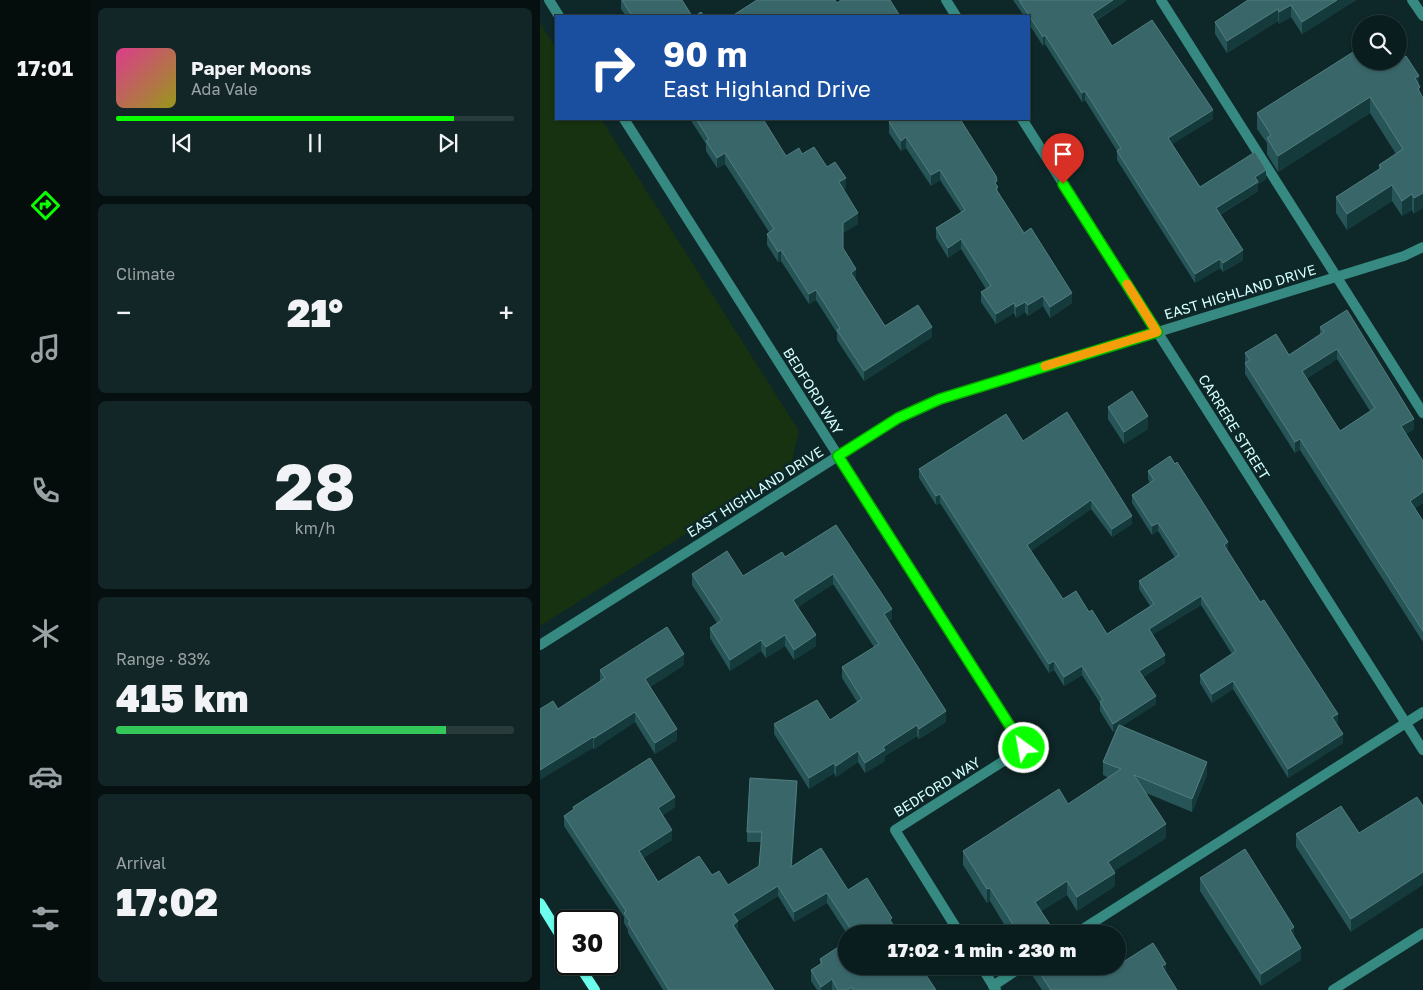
<!DOCTYPE html>
<html lang="en">
<head>
<meta charset="utf-8">
<style>
  body { margin:0; font-family:"Golos Text",sans-serif; background:#132627; color:#f1f3f6; height:100vh; display:flex; flex-direction:column; font-size:19px; white-space:nowrap }
  * { box-sizing:border-box; margin:0 }
  p { font-size:16px; color:#99a2a4 }
  .icon { flex:none; width:28px; height:28px; fill:none; stroke:currentColor; stroke-width:2; stroke-linecap:round; stroke-linejoin:round }
  .map { position:relative; flex:1; overflow:hidden }
  .side { display:flex; flex-direction:column; gap:8px; padding:8px; background:#061010; width:450px }
  .side>* { flex:none }
  .guide { position:absolute; left:15px; top:15px; width:475px; height:105px; border-radius:0px; box-shadow:0 1px 4px #0004,0 0 0 1px #2a3b3c; background:#1a4fa0; color:#fff; overflow:hidden }
  .fabs { position:absolute; left:812px; top:15px; display:grid; gap:10px }
  .fabs a { display:grid; place-items:center; width:55px; height:55px; border-radius:50%; background:#0a1d1e; box-shadow:0 1px 4px #0004,0 0 0 1px #2a3b3c; font-size:25px }
  .speed { position:absolute; left:15px; top:910px; display:flex; gap:10px; font-size:25px; font-weight:700; text-align:center }
  .speed>* { display:grid; place-content:center; width:65px; height:65px; border-radius:50%; background:#0a1d1e; box-shadow:0 1px 4px #0004,0 0 0 1px #2a3b3c; line-height:1 }
  .speed .limit { border:2px solid #111; border-radius:8px; background:#fff; color:#111 }
  .pin { position:absolute; display:grid; place-items:center; width:42px; height:42px; color:#fff; margin:-51px -21px; border-radius:50% 50% 50% 0; rotate:-45deg; box-shadow:0 0 5px #0007 }
  .pin .icon { rotate:45deg }
  .me { position:absolute; width:55px; margin:-28px; rotate:328deg; stroke-linejoin:round; filter:drop-shadow(0 0 4px #0008) }
  .turn { display:flex; align-items:center; gap:18px; height:105px; padding:0 25px; font-size:22px }
  .turn .icon { width:65px; height:65px; stroke-width:2.5 }
  .turn b { display:block; font-size:35px; line-height:42px }
  .big { font-size:38px; font-weight:800; line-height:1.1 }
  .side .tile { flex:1; display:flex; flex-direction:column; justify-content:center; gap:8px; min-width:0; padding:0 18px; border-radius:8px; background:#132627 }
  .side .dial { align-items:center; gap:0 }
  .dial b { font-size:65px; line-height:1 }
  .song { display:flex; align-items:center; gap:15px }
  .cover { width:60px; height:60px; border-radius:8px; background:linear-gradient(135deg,hsl(330 70% 55%),hsl(60 70% 35%)) }
  .played { height:5px; border-radius:2px; background:linear-gradient(90deg,#0cff01 85%,#2a3b3c 85%) }
  .keys { display:flex; justify-content:space-around; direction:ltr }
  .heat { display:flex; justify-content:space-between; align-items:center; font-size:28px; direction:ltr }
  .charge { height:8px; border-radius:4px; background:linear-gradient(90deg,#34c759 83%,#2a3b3c 0) }
  .trip { position:absolute; left:298px; top:925px; width:288px; height:50px; border-radius:25px; background:#0a1d1e; box-shadow:0 1px 4px #0004,0 0 0 1px #2a3b3c; font-weight:800; line-height:50px; text-align:center }
  main { display:flex; flex:1; min-height:0 }
  .dock { display:flex; flex-direction:column; width:90px; justify-content:space-around; align-items:center; background:#040c0c; color:#99a2a4 }
  .dock .icon { width:35px; height:35px }
  .dock .selected { color:#0cff01 }
  .dock b { font-size:22px; color:#f1f3f6 }
  .map>svg:first-child { display:block }
</style>
</head>
<body>
<main>
<nav class="dock">
<b>17:01</b>
<svg class="icon selected" aria-label="directions" viewBox="0 0 24 24"><path d="M12 3l9 9-9 9-9-9zM9 14v-3h6M13 9l2 2-2 2"/></svg>
<svg class="icon" aria-label="music" viewBox="0 0 24 24"><path d="M9 18V5l10-2v13"/><circle cx="6" cy="18" r="3"/><circle cx="16" cy="16" r="3"/></svg>
<svg class="icon" aria-label="phone" viewBox="0 0 24 24"><path d="M5 4h4l2 5-3 2q2 4 5 5l2-3 5 2v4C11 20 4 13 5 4z"/></svg>
<svg class="icon" aria-label="climate" viewBox="0 0 24 24"><path d="M12 3v18M4 7l16 10M4 17L20 7"/></svg>
<svg class="icon" aria-label="car" viewBox="0 0 24 24"><path d="M5 17H2v-5l4-1 3-4h7l3 4 3 1v5h-3M9 17h6M6 11h13"/><circle cx="7" cy="17" r="2"/><circle cx="17" cy="17" r="2"/></svg>
<svg class="icon" aria-label="filters" viewBox="0 0 24 24"><path d="M4 7h16M4 17h16"/><circle cx="9" cy="7" r="2"/><circle cx="15" cy="17" r="2"/></svg>
</nav>
<section class="side">
<div class="tile">
<div class="song"><i class="cover"></i><div><b>Paper Moons</b><p>Ada Vale</p></div></div>
<div class="played"></div>
<div class="keys"><svg class="icon" aria-label="previous" viewBox="0 0 24 24"><path d="M18 5L8 12l10 7zM5 5v14"/></svg><svg class="icon" aria-label="pause" viewBox="0 0 24 24"><path d="M8 5v14M16 5v14"/></svg><svg class="icon" aria-label="next" viewBox="0 0 24 24"><path d="M6 5l10 7-10 7zM19 5v14"/></svg></div>
</div>
<div class="tile"><p>Climate</p>
<div class="heat"><a>−</a><b class="big">21°</b><a>+</a></div>
</div>
<div class="tile dial"><b>28</b><p>km/h</p></div>
<div class="tile"><p>Range · 83%</p><b class="big">415 km</b><div class="charge"></div></div>
<div class="tile"><p>Arrival</p><b class="big">17:02</b></div>
</section>
<div class="map">
<svg width="883" height="990" viewBox="0 0 883 990">
  <rect width="100%" height="100%" fill="#0e2728"/>
  <path fill="#173210" d="M0 23 16 48V119H61L259 431 250 468 0 626Z"/>
  <g fill="none" stroke-linecap="round" stroke-linejoin="round">
    <g stroke="#368a81" stroke-width="10">
      <path d="M621 0 883 413"/>
      <path d="M872 0 883 16"/>
      <path d="M535 934 883 712"/>
      <path d="M453 986 483 966"/>
      <path d="M793 990 883 933"/>
    </g>
    <g stroke="#368a81" stroke-width="10">
      <path d="M9 0 19 16"/>
      <path d="M406 0 416 16"/>
      <path d="M84 119 484 748 355 830 420 934"/>
      <path d="M482 119 883 750"/>
      <path d="M0 645 358 418 401 399 864 256 883 247"/>
      <path d="M441 966 456 990"/>
    </g>
    <g stroke="#6cffed" stroke-width="10">
      <path d="M0 903 26 945"/>
      <path d="M38 964 55 990"/>
    </g>
  </g>
  <g fill="#265457" fill-rule="evenodd">
    <path d="M81 0H142L152 16H86L81 9Z"/>
    <path d="M473 0H587L556 21 572 46 673 119 632 144 660 187 726 179 718 184V191L680 215 703 260 683 272 680 268 655 283 577 160V151L545 100 542 102 505 44 503 46 489 24V16H484Z"/>
    <path d="M708 0H816L762 34 751 17 739 24 738 21 687 53 675 34V22Z"/>
    <path d="M863 58 879 76 874 214 872 210 862 216 852 201 807 230 796 213V197L839 170V165L856 154 830 113 738 172 727 154V143L717 129V113Z"/>
    <path d="M150 119H223L246 156 262 154 287 167 306 188 303 190 318 224 303 233V248L316 280 315 281 345 326 392 337 324 381 297 340V333L276 300 269 304 241 261 238 262 227 245V234L229 232 185 164 177 168 166 151V144Z"/>
    <path d="M349 122 457 186 458 193 484 233 532 303 510 318 503 306 488 316 485 312 476 318 474 313 456 324 441 302V292L446 289 421 249 408 258 396 238V228L421 212 400 180 391 186 366 148 361 151 349 133Z"/>
    <path d="M780 327 874 429 866 434 883 461V503L875 508 883 521V642L760 450 755 453 705 374V353L749 355 780 334ZM797 359 830 411 800 431 766 379Z"/>
    <path d="M568 407 608 429 584 444 568 419Z"/>
    <path d="M483 441 592 524 572 537 551 509 491 551 523 599 549 612 567 634 610 606 599 589V581L635 558 618 531 612 535 592 503V495L610 483 608 479V471L688 551 798 722 796 723 803 743 748 778 693 689 672 703 660 683V675L692 654 661 605 612 635 625 663 603 677 616 704 582 726 667 775 652 812 606 793 626 838 574 871 575 886 537 911 527 895 501 911 516 934H470L450 901 447 903 423 865V851L528 804 569 778 563 775V762L576 730 573 732 560 711V703L542 675 524 686 514 670 509 673 400 503 396 505 379 478V469Z"/>
    <path d="M296 525 352 619 349 621 406 722 379 739 377 736 345 756V761L325 773 318 762 296 777 294 773 269 789 234 734V724L290 720 317 702 302 678V667L334 647 293 584 258 607 276 646 254 660 245 646 226 658 221 651 190 671 170 638V628L177 623 152 585V574L203 576 245 557Z"/>
    <path d="M144 665 110 687 137 740 115 754 95 722 54 749 18 709 60 682V670Z"/>
    <path d="M257 791 252 867 308 890 352 924 359 934H307L287 903 254 922 238 896 198 921V932L234 990H123L88 933V930L84 923V917L24 826V816L33 810V807H135L123 815 132 840 103 858 118 882 172 875 188 885 219 866 221 842H207V832Z"/>
    <path d="M819 833 811 932 756 847V834Z"/>
    <path d="M660 878 761 960 721 986 660 891Z"/>
    <path d="M280 959 396 990H277L271 981V970L280 964Z"/>
    <path d="M491 966H570L572 969 626 972 637 990H502L492 975V968Z"/>
  </g>
  <g fill="#153a3c">
    <path d="M573 0H587L552 23V14Z"/>
    <path d="M797 0H816L762 34V22Z"/>
    <path d="M751 5V17L739 24V12Z"/>
    <path d="M738 9V21L687 53V41Z"/>
    <path d="M505 35V44L503 46V37Z"/>
    <path d="M879 76V88L880 87V103L875 78Z"/>
    <path d="M545 91V100L542 102V93Z"/>
    <path d="M830 97V113L738 172V156Z"/>
    <path d="M673 110V119L628 147V138Z"/>
    <path d="M366 137V148L361 151V141Z"/>
    <path d="M185 153V164L177 168V158Z"/>
    <path d="M400 170V180L391 186V175Z"/>
    <path d="M726 170V179L718 184V191L676 217V208L715 177Z"/>
    <path d="M306 178V188L299 193V182Z"/>
    <path d="M852 185V201L807 230V214Z"/>
    <path d="M883 193V208L874 214V198Z"/>
    <path d="M872 194V210L862 216V201Z"/>
    <path d="M318 213V224L303 233V223Z"/>
    <path d="M421 239V249L408 258V248Z"/>
    <path d="M241 250V261L238 262V252Z"/>
    <path d="M703 250V260L683 272V263Z"/>
    <path d="M680 259V268L655 283V274Z"/>
    <path d="M316 269V280L311 284V273Z"/>
    <path d="M276 290V300L269 304V294Z"/>
    <path d="M532 293V303L510 318V307Z"/>
    <path d="M503 296V306L488 316V305Z"/>
    <path d="M485 302V312L476 318V307Z"/>
    <path d="M474 303V313L456 324V314Z"/>
    <path d="M392 327V337L324 381V371Z"/>
    <path d="M797 349V359L762 382V371Z"/>
    <path d="M608 416V429L584 444V432Z"/>
    <path d="M874 419V429L861 437V426Z"/>
    <path d="M760 439V450L755 453V442Z"/>
    <path d="M883 492V503L870 511V501Z"/>
    <path d="M400 494V503L396 505V496Z"/>
    <path d="M551 500V509L487 554V545Z"/>
    <path d="M592 516V524L572 537V529Z"/>
    <path d="M618 523V531L612 535V526Z"/>
    <path d="M688 542V551L684 545Z"/>
    <path d="M293 574V584L253 611V600Z"/>
    <path d="M661 596V605L609 637V629Z"/>
    <path d="M352 609V619L344 624V614Z"/>
    <path d="M245 635V646L226 658V647Z"/>
    <path d="M276 635V646L254 660V650Z"/>
    <path d="M221 640V651L190 671V660Z"/>
    <path d="M144 654V665L105 690V679Z"/>
    <path d="M625 655V663L599 679V671Z"/>
    <path d="M514 661V670L509 673V664Z"/>
    <path d="M542 666V675L524 686V677Z"/>
    <path d="M693 681V689L672 703V694Z"/>
    <path d="M616 696V704L573 732V724Z"/>
    <path d="M406 711V722L379 739V729Z"/>
    <path d="M95 712V722L54 749V738Z"/>
    <path d="M798 714V722L792 726V717Z"/>
    <path d="M377 725V736L345 756V761L325 773V763L343 747Z"/>
    <path d="M137 729V740L115 754V743Z"/>
    <path d="M803 734V743L748 778V769Z"/>
    <path d="M53 737V748L0 780V770Z"/>
    <path d="M318 751V762L296 777V766Z"/>
    <path d="M667 762V775L652 812V799Z"/>
    <path d="M294 763V773L269 789V778Z"/>
    <path d="M257 781V791L251 878V867Z"/>
    <path d="M135 797V807L118 818V808Z"/>
    <path d="M626 824V838L568 875V862Z"/>
    <path d="M132 830V840L99 861V851Z"/>
    <path d="M883 872V885L811 932V919Z"/>
    <path d="M575 873V886L537 911V897Z"/>
    <path d="M527 881V895L495 915V902Z"/>
    <path d="M238 886V896L193 924V914Z"/>
    <path d="M450 888V901L447 903V889Z"/>
    <path d="M287 893V903L254 922V912Z"/>
    <path d="M198 921V932L193 935V925Z"/>
    <path d="M754 927V940L750 930Z"/>
    <path d="M761 948V960L721 986V974Z"/>
    <path d="M626 964V977L622 966Z"/>
    <path d="M292 979V990H281V987Z"/>
  </g>
  <g fill="#396669" stroke="#517e80" fill-rule="evenodd">
    <path d="M82 0H142L152 16H92Z"/>
    <path d="M217 0H295L297 3 301 0H350L360 16H192Z"/>
    <path d="M479 0H573L552 14 572 46 612 20 673 110 628 138 660 187 715 152 726 170 715 177 718 182 676 208 703 250 683 263 680 259 655 274 577 151 581 148 545 91 542 93 505 35 503 37Z"/>
    <path d="M708 0H797L762 22 751 5 739 12 738 9 687 41 675 22Z"/>
    <path d="M161 12 164 16H155Z"/>
    <path d="M821 47V61H859V52L863 58 866 56 879 76 875 78 880 87 878 89 883 98V193L874 198 872 194 862 201 852 185 807 214 796 197 841 168 839 165 863 149 830 97 738 156 727 138 731 135 717 113Z"/>
    <path d="M156 119H223L246 156 259 148 262 154 274 147 287 167 295 162 306 178 299 182 318 213 303 223V248L316 269 311 273 345 326 378 305 392 327 324 371 297 330 300 328 276 290 269 294 241 250 238 252 227 234 234 229 185 153 177 158 166 141 169 139Z"/>
    <path d="M355 119H420L456 176 457 181 455 183 458 187 456 189 484 233 491 228 532 293 510 307 503 296 488 305 485 302 476 307 474 303 456 314 441 292 451 286 421 239 408 248 396 228 425 210 400 170 391 175 366 137 361 141 349 122Z"/>
    <path d="M807 310 874 419 861 426 883 461V492L870 501 883 521V631L760 439 755 442 705 363 710 360 705 353 736 334 749 355 784 332 780 327ZM797 349 835 408 800 431 762 371Z"/>
    <path d="M592 391 608 416 584 432 568 407Z"/>
    <path d="M527 412 592 516 572 529 551 500 487 545 523 599 536 591 549 612 552 610 567 634 614 604 599 581 639 555 618 523 612 526 592 495 614 480 608 471 630 456 635 464 637 462 688 542 684 545 720 602 724 600 798 714 792 717 803 734 748 769 693 681 672 694 660 675 696 651 661 596 609 629 625 655 599 671 616 696 573 724 560 702 563 700 542 666 524 677 514 661 509 664 400 494 396 496 379 469 466 414 483 441Z"/>
    <path d="M296 525 352 609 344 614 406 711 379 729 377 725 343 747 345 750 325 763 318 751 296 766 294 763 269 778 234 724 277 700 290 720 322 699 302 667 339 644 293 574 253 600 276 635 254 650 245 635 226 647 221 640 190 660 170 628 182 620 152 574 187 551 203 576 242 552 245 557Z"/>
    <path d="M127 627 144 654 105 679 137 729 115 743 95 712 54 738 53 737 0 770V709L13 701 18 709 65 678 60 670Z"/>
    <path d="M579 725 667 762 652 799 594 775 626 824 568 862 575 873 537 897 527 881 495 902 516 934H479L450 888 447 889 423 851 519 789 528 804 581 769 563 762Z"/>
    <path d="M110 758 135 797 118 808 132 830 99 851 118 882 159 856 172 875 179 871 188 885 219 866 222 832H207L210 778 257 781 251 867 281 848 308 890 327 878 352 918 350 920 359 934H314L287 893 254 912 238 886 193 914 198 921 193 925 234 990H129L88 923 90 922 84 913 86 911 24 816 34 809 33 807Z"/>
    <path d="M877 797 883 806V872L811 919 756 834 801 806 819 833Z"/>
    <path d="M705 849 754 927 750 930 761 948 721 974 660 878Z"/>
    <path d="M546 927 550 934H535Z"/>
    <path d="M306 942V966H380L396 990H313L312 987 307 990H298L292 979 281 987 271 970 282 963 280 959Z"/>
    <path d="M613 943 626 964 622 966 637 990H511L495 966H570L572 969Z"/>
  </g>
  <g fill="none" stroke-linecap="round" stroke-linejoin="round">
    <defs>
      <path id="route" d="M484 748 298 456 358 418 400 399 617 332 523 184"/>
    </defs>
    <use href="#route" stroke="#08a601" stroke-width="12"/>
    <use href="#route" stroke="#0cff01" stroke-width="9"/>
    <path stroke="#f59e0b" stroke-width="9" d="M505 366 617 332 587 284"/>
  </g>
  <g text-anchor="middle" stroke-width="5" stroke-linejoin="round" paint-order="stroke">
    <g font-size="14" fill="#d5fffe" stroke="#0e2728">
      <text transform="translate(700 292) rotate(-17)" y="5">EAST HIGHLAND DRIVE</text>
      <text transform="translate(273 391) rotate(58)" y="5">BEDFORD WAY</text>
      <text transform="translate(694 427) rotate(58)" y="5">CARRERE STREET</text>
      <text transform="translate(215 492) rotate(-32)" y="5">EAST HIGHLAND DRIVE</text>
      <text transform="translate(397 787) rotate(-32)" y="5">BEDFORD WAY</text>
    </g>
  </g>
</svg>
<div class="fabs">
<a><svg class="icon" aria-label="search" viewBox="0 0 24 24"><circle cx="10" cy="10" r="6"/><path d="M15 15l6 6"/></svg></a>
</div>
<div class="speed"><div class="limit">30</div></div>
<div class="pin" style="left:523px;top:184px;background:#d93025"><svg class="icon" aria-label="arrive" viewBox="0 0 24 24"><path d="M6 21V4h12l-3 4 3 4H6"/></svg></div>
<svg class="me" style="left:484px;top:748px" viewBox="-20 -20 40 40"><circle r="17" fill="#0cff01" stroke="#fff" stroke-width="3"/><path d="M0-11L8 9 0 5-8 9z" fill="#fff"/></svg>
<div class="trip">17:02 · 1 min · 230 m</div>
<div class="guide">
<div class="turn"><svg class="icon" aria-label="right" viewBox="0 0 24 24"><path d="M7 20v-9h11M14 6l5 5-5 5"/></svg><div><b>90 m</b>East Highland Drive</div></div>
</div>
</div>
</main>
</body>
</html>
